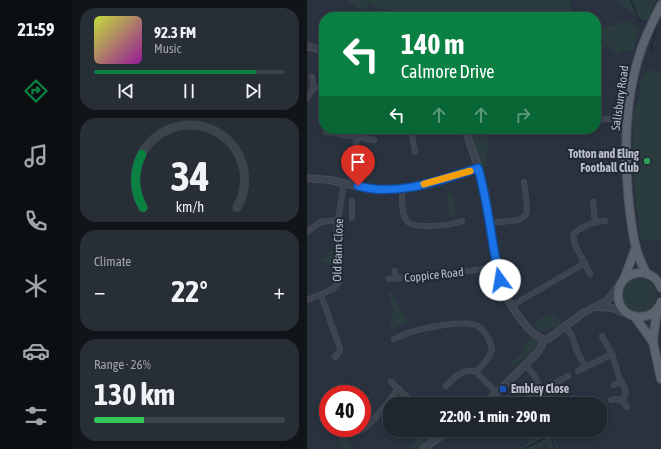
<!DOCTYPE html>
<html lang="en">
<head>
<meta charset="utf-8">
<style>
  body { margin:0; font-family:"Asap Condensed",sans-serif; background:#272e36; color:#f1f3f6; height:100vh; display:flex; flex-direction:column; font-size:15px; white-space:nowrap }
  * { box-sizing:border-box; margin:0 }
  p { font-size:13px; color:#a1a5aa }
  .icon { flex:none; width:22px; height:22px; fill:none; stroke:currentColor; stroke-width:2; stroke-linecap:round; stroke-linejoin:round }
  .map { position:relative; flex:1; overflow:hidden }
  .panel { display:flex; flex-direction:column; gap:8px; padding:8px; background:#111519; width:235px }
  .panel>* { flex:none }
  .top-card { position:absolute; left:12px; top:12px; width:282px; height:122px; border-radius:16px; box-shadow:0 2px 6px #0003,0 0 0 1px #3c434a; background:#0b8043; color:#fff; overflow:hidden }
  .speed { position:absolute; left:12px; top:385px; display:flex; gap:8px; font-size:20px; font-weight:700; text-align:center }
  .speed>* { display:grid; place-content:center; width:52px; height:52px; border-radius:50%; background:#1f262e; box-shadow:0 2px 6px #0003,0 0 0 1px #3c434a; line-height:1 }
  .speed .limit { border:6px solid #d22; background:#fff; color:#111 }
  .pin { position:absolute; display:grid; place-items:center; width:34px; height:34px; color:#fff; margin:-41px -17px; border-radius:50% 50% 50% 0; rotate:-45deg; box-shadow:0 0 4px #0007 }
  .pin .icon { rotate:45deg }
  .me { position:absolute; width:44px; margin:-22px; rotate:347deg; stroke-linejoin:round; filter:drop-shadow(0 0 3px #0008) }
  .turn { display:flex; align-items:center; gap:14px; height:84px; padding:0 16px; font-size:18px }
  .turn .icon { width:52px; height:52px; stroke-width:2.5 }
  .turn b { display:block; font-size:28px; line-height:34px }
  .lanes { display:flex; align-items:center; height:38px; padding:0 16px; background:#0003; justify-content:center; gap:20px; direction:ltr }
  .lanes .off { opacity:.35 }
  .big { font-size:30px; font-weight:700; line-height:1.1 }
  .panel .widget { flex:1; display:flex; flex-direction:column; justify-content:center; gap:6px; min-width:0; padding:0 14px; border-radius:16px; background:#272e36 }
  .panel .dial { align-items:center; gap:0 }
  .dial svg { height:104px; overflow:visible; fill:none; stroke:#3c434a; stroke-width:7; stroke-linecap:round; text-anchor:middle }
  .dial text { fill:#f1f3f6; stroke:none }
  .song { display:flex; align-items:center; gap:12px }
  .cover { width:48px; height:48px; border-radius:6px; background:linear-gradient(135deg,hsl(70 70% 55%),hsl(300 70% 35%)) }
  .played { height:4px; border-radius:2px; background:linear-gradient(90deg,#0b8043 85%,#3c434a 85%) }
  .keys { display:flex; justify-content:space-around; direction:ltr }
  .heat { display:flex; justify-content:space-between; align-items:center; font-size:22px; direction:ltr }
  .charge { height:6px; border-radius:3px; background:linear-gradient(90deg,#34c759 26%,#3c434a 0) }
  .trip { position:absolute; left:76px; top:397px; width:224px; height:40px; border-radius:16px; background:#1f262e; box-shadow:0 2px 6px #0003,0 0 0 1px #3c434a; font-weight:700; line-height:40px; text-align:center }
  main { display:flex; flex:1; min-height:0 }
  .tab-bar { display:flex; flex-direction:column; width:72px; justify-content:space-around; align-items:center; background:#0c0f12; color:#a1a5aa }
  .tab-bar .icon { width:28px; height:28px }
  .tab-bar .current { color:#0b8043 }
  .tab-bar b { font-size:18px; color:#f1f3f6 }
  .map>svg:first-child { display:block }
</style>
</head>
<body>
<main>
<nav class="tab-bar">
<b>21:59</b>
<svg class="icon current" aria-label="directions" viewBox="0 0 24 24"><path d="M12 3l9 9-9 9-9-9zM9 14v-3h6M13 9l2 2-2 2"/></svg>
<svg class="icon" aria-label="music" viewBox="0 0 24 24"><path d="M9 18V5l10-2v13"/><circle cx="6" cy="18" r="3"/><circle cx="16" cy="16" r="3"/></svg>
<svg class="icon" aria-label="phone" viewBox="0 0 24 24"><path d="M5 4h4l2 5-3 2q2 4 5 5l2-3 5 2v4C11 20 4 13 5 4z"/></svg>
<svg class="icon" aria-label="climate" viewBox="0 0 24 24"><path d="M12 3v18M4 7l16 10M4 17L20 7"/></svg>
<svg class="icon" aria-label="car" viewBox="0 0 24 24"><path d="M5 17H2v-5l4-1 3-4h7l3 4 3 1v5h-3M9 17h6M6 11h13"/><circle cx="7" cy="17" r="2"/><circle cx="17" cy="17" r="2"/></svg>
<svg class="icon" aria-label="filters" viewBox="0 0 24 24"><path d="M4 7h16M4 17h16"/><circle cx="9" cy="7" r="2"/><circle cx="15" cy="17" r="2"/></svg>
</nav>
<section class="panel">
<div class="widget">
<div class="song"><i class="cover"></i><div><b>92.3 FM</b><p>Music</p></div></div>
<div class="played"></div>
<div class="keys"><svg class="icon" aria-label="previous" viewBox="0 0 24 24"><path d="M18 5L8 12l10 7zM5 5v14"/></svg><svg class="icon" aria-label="pause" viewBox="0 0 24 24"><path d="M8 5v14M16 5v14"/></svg><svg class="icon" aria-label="next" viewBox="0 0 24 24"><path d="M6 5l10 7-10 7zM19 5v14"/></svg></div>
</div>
<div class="widget dial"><svg viewBox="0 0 100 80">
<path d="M14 69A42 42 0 1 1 86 69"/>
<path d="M14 69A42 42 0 0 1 13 28" stroke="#0b8043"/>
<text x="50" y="56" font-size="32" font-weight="700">34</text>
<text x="50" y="72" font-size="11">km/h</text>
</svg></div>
<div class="widget"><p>Climate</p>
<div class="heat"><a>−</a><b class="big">22°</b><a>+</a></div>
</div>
<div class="widget"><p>Range · 26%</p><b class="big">130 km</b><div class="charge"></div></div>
</section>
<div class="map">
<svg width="354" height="449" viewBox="0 0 354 449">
  <rect width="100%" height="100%" fill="#29323e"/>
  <g fill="#2b3c3f">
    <path d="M39 0H263L265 13 268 17H100L103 14 70 8 62 3 57 11Z"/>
    <path d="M306 0H349L340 21 335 20 318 8 313 2Z"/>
    <path d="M320 20 332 30 326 50 314 52 309 56 301 44 291 55 289 54V28L302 27Z"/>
    <path d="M347 70 354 72V241L334 240C329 204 325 171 326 135 326 128 325 120 326 114 328 108 331 102 332 96 335 84 330 73 347 70Z"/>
    <path d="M163 129H182L179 167 175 168 163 133Z"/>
    <path d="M144 191 150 214 142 217 140 196Z"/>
    <path d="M26 250 27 264 14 263 13 258 19 257V253Z"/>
    <circle cx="332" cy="296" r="17"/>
    <path d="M82 289 100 322 83 330 86 307 81 295Z"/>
    <path d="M246 314 251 319H253L257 322 250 327C240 326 232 338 227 324L232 318Z"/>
    <path d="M225 337 231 343C224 354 216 357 207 367L204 363 216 351 215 348Z"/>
    <path d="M117 430H123C127 442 112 449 102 449Z"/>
    <path d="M242 430H248L252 436 248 439 251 449H242L241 443 232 449H211Z"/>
    <path d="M38 433 40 439 45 447 43 449H38L30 440Z"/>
  </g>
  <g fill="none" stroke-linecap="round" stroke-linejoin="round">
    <g stroke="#1d293b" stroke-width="1.5">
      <path d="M324 0 332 20 340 23"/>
      <path d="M344 51 349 26"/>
      <path d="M217 449 244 435 248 449"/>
    </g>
    <defs>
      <g id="minor">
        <path d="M5 77 7 88"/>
        <path d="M0 98 7 88 17 87"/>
        <path d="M289 120 311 118"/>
        <path d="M104 129 108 152"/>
        <path d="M19 132 50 137 44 184"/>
        <path d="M50 137 67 140"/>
        <path d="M95 189C95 199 94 211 99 220 106 231 144 225 155 221"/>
        <path d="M45 201V218"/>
        <path d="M286 202 288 222"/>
        <path d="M184 223 212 220 219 215 220 208 217 182"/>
        <path d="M0 232 13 222 31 220"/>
        <path d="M88 271 89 279"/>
        <path d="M283 274 268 245 266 235C273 227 287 221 298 221"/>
        <path d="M82 279 190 268"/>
        <path d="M14 295 33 348V351L28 357"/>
        <path d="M0 300 26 289 32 282 30 227 37 182"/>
        <path d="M204 306 278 263"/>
        <path d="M258 326 265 336 270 351 278 367"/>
        <path d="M295 336 305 354 312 377 318 389 319 393 315 400"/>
        <path d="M87 339C92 337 96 334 101 333 115 328 159 319 171 326 179 331 184 342 185 350L180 360 169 372 190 393"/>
        <path d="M218 365 227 375 234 391"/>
        <path d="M271 371 305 354"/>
        <path d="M84 382 107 404"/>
        <path d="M307 385 315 381"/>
        <path d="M139 386C146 378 157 367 169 372"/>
        <path d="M304 400 307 399 315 400 320 407"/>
        <path d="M210 404 261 376"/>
        <path d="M43 428C46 430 48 432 52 431 64 428 82 398 92 389"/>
        <path d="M127 430 132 437"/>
        <path d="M213 430 214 432"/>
      </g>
      <g id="tertiary">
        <path d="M0 46 17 51"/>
        <path d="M158 129C165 150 174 171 178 193 189 244 183 287 221 328 227 333 233 341 241 339L276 313 300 301 311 287"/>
        <path d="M0 178 23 180 62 189H95L115 185 171 168"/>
        <path d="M291 307 305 308 320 314"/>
        <path d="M177 404 197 386 230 353 234 347 237 340"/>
        <path d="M116 449 142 430"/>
      </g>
      <g id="primary">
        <path d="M340 274C327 253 325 228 322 204 317 151 317 97 335 47 340 33 347 19 354 5"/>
        <path d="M317 279 329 247"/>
        <path d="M354 288C346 264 310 270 311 296 312 321 347 324 354 302"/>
        <path d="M351 308 348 324 346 342 354 379"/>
        <path d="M328 317 346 342"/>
      </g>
    </defs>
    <use href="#minor" stroke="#474d58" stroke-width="6"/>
    <use href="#tertiary" stroke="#474d58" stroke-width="8"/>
    <use href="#primary" stroke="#474d58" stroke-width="10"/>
    <use href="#minor" stroke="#3d444f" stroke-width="5"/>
    <use href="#tertiary" stroke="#3d444f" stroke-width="6"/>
    <use href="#primary" stroke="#5b636e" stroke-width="8"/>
  </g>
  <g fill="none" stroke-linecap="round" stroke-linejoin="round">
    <defs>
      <path id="route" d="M51 186C92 197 133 180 171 168 182 205 184 243 193 280"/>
    </defs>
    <use href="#route" stroke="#114b97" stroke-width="10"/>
    <use href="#route" stroke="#1a73e8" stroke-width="7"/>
    <path stroke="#f59e0b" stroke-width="7" d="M117 184 163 171"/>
  </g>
  <circle fill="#2e9e5b" stroke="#222934" stroke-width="1.5" cx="340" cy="161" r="4"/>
  <rect fill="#1a4fb4" stroke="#222934" stroke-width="1.5" x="192" y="385" width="8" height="8" rx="2"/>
  <g text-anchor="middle" stroke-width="4" stroke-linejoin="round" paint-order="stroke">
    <g font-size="12" fill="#babfc9" stroke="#222934">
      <text transform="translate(313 98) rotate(-82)" y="4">Salisbury Road</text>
      <text transform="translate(31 250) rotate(-88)" y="4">Old Barn Close</text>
      <text transform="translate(127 275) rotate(-6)" y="4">Coppice Road</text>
    </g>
    <g font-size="12" font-weight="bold" fill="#babfc9" stroke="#222934" text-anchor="end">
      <text x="332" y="158">Totton and Eling<tspan x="332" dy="14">Football Club</tspan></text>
      <text x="204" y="393" text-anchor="start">Embley Close</text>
    </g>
  </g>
</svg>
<div class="speed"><div class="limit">40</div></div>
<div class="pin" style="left:51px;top:186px;background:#d93025"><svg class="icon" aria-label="arrive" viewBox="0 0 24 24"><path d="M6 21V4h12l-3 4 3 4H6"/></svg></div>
<svg class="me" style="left:193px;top:280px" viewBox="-20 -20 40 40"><circle r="19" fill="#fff"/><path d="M0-13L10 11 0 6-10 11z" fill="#1a73e8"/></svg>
<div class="trip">22:00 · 1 min · 290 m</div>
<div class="top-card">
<div class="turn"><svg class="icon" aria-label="left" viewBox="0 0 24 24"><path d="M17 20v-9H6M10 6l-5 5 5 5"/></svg><div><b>140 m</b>Calmore Drive</div></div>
<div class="lanes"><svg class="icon" aria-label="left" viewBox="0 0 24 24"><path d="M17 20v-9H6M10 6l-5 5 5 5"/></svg><svg class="icon off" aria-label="ahead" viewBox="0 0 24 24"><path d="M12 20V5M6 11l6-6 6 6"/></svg><svg class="icon off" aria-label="ahead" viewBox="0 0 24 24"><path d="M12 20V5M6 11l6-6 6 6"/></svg><svg class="icon off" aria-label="right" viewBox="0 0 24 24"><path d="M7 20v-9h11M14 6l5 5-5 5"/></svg></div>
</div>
</div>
</main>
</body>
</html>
